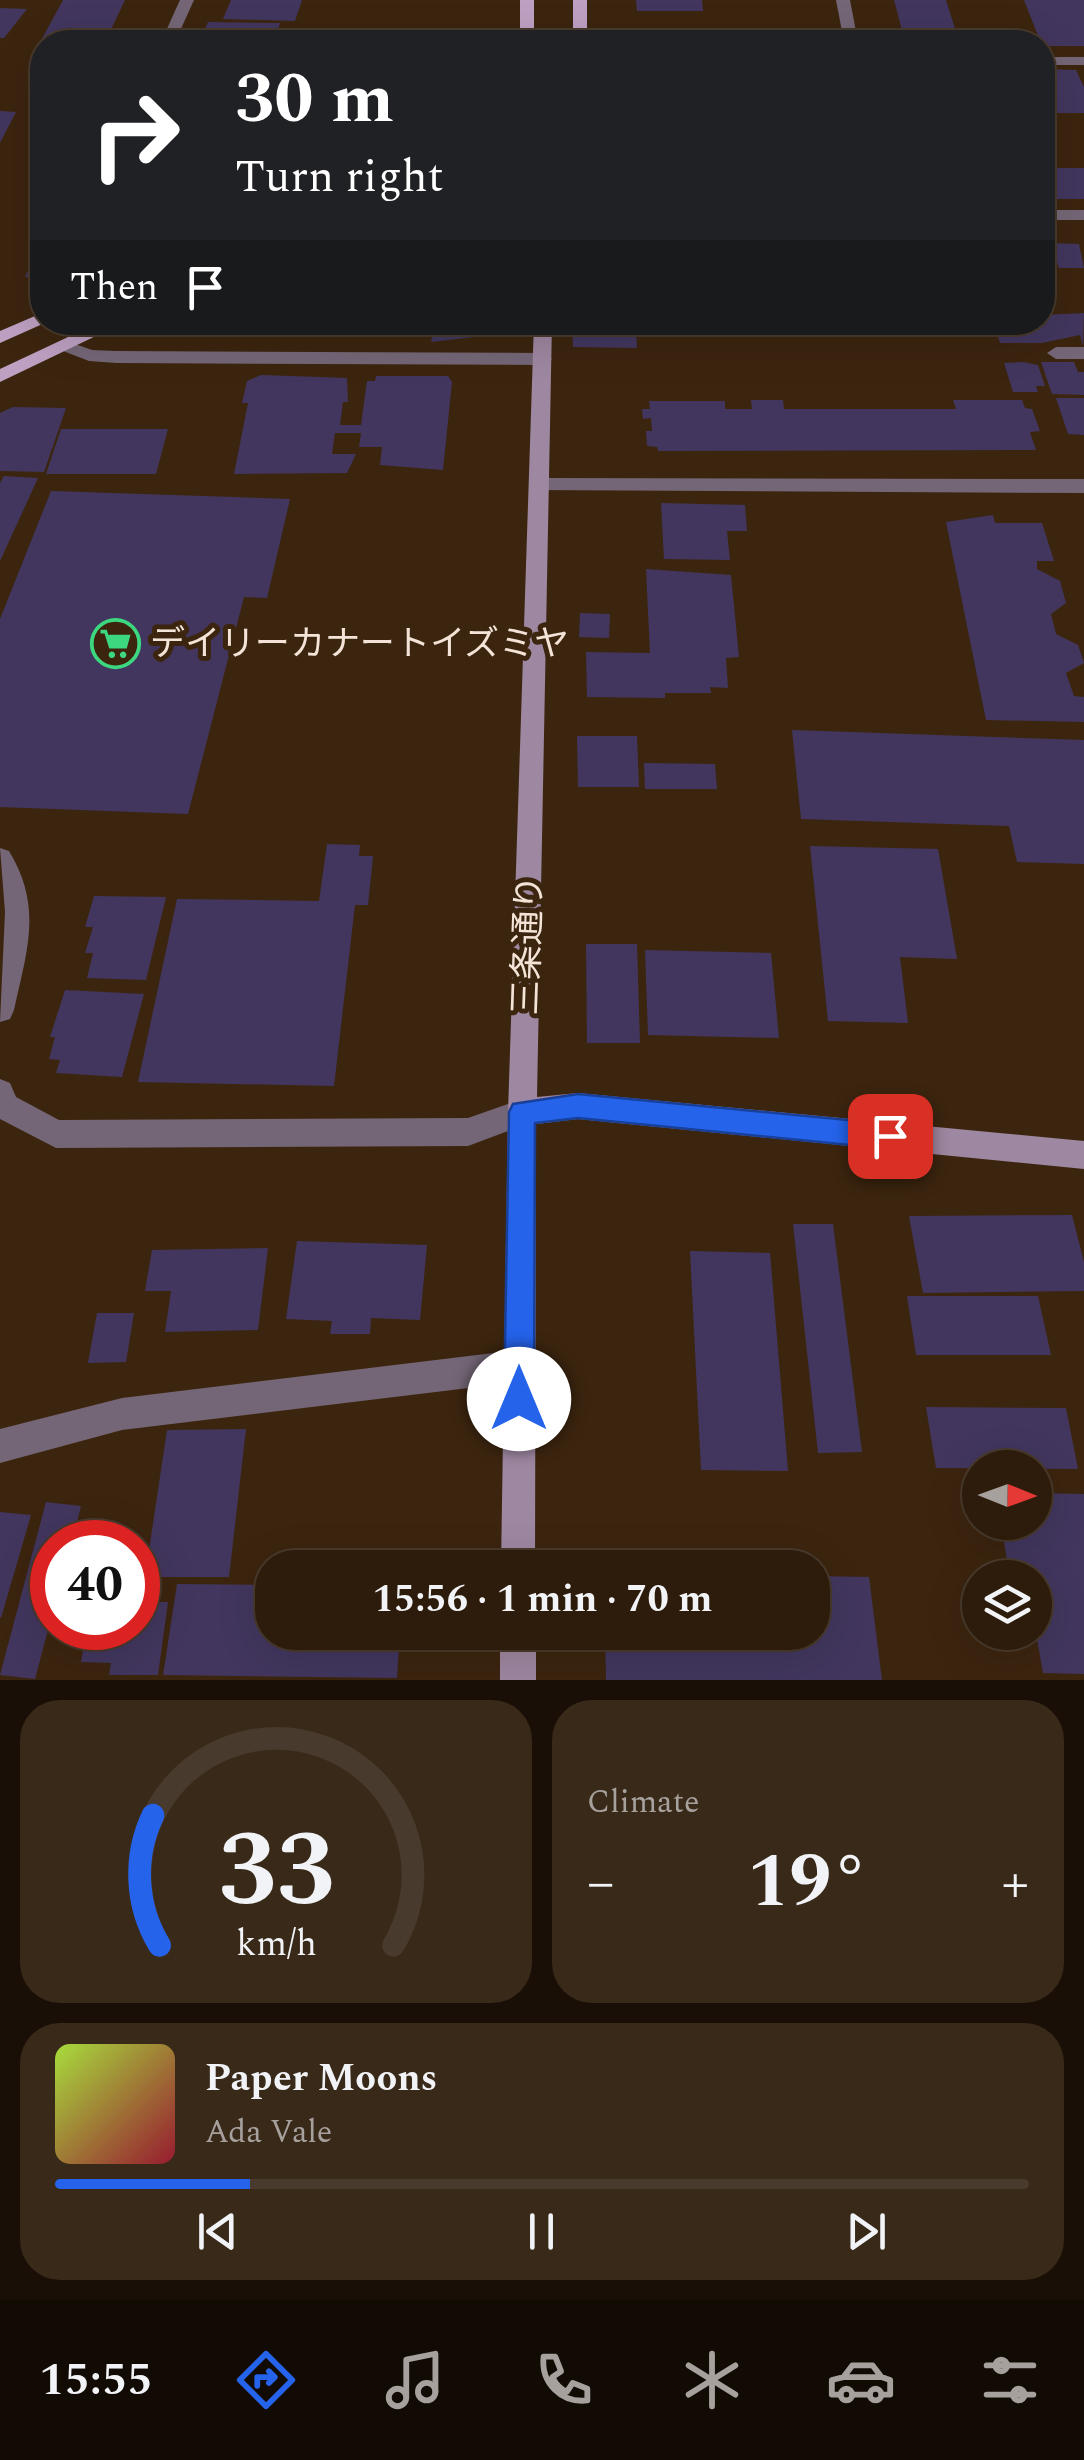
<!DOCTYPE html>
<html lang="en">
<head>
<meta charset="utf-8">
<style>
  body { margin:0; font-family:Spectral,"Noto Sans JP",serif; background:#392919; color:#f1f3f6; height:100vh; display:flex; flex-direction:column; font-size:38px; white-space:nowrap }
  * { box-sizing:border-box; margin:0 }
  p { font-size:32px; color:#a7a19d }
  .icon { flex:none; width:55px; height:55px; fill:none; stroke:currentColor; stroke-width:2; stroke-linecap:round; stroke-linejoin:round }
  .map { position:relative; height:1680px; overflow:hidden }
  .sheet { display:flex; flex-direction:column; gap:20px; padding:20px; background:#190f06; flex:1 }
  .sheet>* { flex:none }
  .guide { position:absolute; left:30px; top:30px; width:1025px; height:305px; border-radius:40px; box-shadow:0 10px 40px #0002,0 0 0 2px #483a2c; background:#202124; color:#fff; overflow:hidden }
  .needle { width:65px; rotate:91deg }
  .fabs { position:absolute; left:962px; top:1450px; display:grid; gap:20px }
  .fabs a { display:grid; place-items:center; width:90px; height:90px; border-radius:50%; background:#2d1c0b; box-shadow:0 10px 40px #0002,0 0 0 2px #483a2c; font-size:50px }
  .speed { position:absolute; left:30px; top:1520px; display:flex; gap:20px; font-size:50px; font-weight:700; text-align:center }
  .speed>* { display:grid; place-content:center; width:130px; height:130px; border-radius:50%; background:#2d1c0b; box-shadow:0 10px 40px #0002,0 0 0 2px #483a2c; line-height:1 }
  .speed .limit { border:15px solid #d22; background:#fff; color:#111 }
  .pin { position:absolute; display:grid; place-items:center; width:85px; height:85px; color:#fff; margin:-42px; border-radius:20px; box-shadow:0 5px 15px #0006 }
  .me { position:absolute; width:110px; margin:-55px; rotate:0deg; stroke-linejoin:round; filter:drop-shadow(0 0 8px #0008) }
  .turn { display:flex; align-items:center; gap:35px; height:210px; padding:0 40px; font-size:45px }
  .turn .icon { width:130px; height:130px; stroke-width:2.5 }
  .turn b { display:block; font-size:70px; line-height:85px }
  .then { display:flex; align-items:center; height:95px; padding:0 40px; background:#0003; gap:20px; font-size:38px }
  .big { font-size:75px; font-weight:700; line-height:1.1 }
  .sheet .card { flex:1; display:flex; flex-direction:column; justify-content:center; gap:15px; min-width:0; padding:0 35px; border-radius:40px; background:#392919 }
  .sheet .dial { align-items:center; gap:0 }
  .dial svg { height:260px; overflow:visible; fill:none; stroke:#483a2c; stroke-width:7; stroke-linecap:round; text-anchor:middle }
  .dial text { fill:#f1f3f6; stroke:none }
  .song { display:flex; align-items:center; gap:30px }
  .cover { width:120px; height:120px; border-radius:15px; background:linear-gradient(135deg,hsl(80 70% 55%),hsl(350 70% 35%)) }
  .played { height:10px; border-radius:5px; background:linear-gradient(90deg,#2563eb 20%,#483a2c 20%) }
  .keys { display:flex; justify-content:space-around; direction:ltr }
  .heat { display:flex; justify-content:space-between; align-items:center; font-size:55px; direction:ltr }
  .sheet .tiles { flex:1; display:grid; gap:20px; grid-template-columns:1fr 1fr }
  .card:last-child { grid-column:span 2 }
  .trip { position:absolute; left:255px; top:1550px; width:575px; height:100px; border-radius:40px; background:#2d1c0b; box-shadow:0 10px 40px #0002,0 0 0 2px #483a2c; font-weight:700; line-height:100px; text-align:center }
  .dock { display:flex; height:160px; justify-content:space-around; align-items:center; background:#120b04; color:#a7a19d }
  .dock .icon { width:70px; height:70px }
  .dock .selected { color:#2563eb }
  .dock b { font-size:45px; color:#f1f3f6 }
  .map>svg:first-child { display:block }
</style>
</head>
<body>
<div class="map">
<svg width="1084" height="1680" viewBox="0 0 1084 1680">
  <rect width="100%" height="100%" fill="#3c250f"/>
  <g fill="#42365e">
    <path d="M63 0H125L105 42H42V61H30Z"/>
    <path d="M231 0H302L295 21 223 19Z"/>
    <path d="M636 0H702L703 11H637Z"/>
    <path d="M894 0H946L957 35 903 34Z"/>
    <path d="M1024 0H1084V46H1042Z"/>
    <path d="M0 8 27 9 4 38H0Z"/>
    <path d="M208 22 280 23 274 42H200Z"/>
    <path d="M334 28 478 29 477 42H330Z"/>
    <path d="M1042 69 1076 70 1084 87V113H1051L1042 92Z"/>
    <path d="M0 111 16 112 0 143Z"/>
    <rect x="1042" y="168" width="42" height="31"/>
    <path d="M42 241V278L25 277Z"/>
    <path d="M1051 243 1079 244 1084 268H1059Z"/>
    <path d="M1084 313 1083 346 1080 335 1042 343H1000L993 322H1042V315Z"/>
    <path d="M409 322H484L483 329H492V335L431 342 432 337H407Z"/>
    <path d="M572 322H635L646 325V332L636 331 637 348 573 347Z"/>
    <path d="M1023 362 1038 365 1045 386H1036L1038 392H1013L1004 363Z"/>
    <path d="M1041 362H1074L1078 372H1084V395L1052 394Z"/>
    <path d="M261 375 347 378 348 402H343L340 425H361L367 381H375L376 376H448L452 382 443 470 380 465 382 447H359L361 433H335L332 454H356L347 473 234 474 248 403H242L247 381Z"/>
    <path d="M1056 398H1084V435L1068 434Z"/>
    <path d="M751 400H783L784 409H956L953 400H1022L1025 408 1032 409 1040 431 1030 432 1036 450 658 451 657 447 647 446 646 431H652L651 418 643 419 642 409H650L649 401H725V409H752Z"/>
    <path d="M13 407 66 408 44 472 0 471V413Z"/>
    <path d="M61 429H168L156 474H46Z"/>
    <path d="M4 476 38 478 0 561V483Z"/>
    <path d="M51 491 290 499 267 598 244 597 188 814 0 807V619Z"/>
    <path d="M661 503 745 505 747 531H727L730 560 664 559Z"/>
    <path d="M993 515 995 523H1042L1054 561H1037V569L1060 581 1066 603 1051 614 1056 634 1078 645 1084 663 1066 673 1074 696 1084 697V722L986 720 946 522Z"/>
    <path d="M646 569 731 575 739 657 726 658 728 688 710 687 711 693H665V698L587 697 586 652 650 653Z"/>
    <path d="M580 613 610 614 609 638 579 637Z"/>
    <path d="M792 730 1084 740V864L1017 862 1009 826 801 819Z"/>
    <path d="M577 736H637L639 787H578Z"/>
    <path d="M644 763 715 764 717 789H645Z"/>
    <path d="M327 844 360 845 359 856H373L368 905H355L334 1086 138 1082 177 899 319 901Z"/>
    <path d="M810 846 938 849 957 959 900 957 908 1023 828 1021Z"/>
    <path d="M94 896 166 897 146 980 87 978 93 953H85L93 927H85Z"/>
    <path d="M586 944H637L640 1043H587Z"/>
    <path d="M645 950 771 953 779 1038 648 1035Z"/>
    <path d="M65 990 144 994 122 1077 56 1073 60 1060 49 1059 55 1037H50Z"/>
    <path d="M1072 1215 1084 1262V1291L923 1293 909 1216Z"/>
    <path d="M793 1224H833L862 1452 818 1453Z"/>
    <path d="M297 1241 427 1245 420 1320 371 1318 370 1334H330L332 1321 286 1319Z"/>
    <path d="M268 1248 258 1330 165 1332 171 1291H145L152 1250Z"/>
    <path d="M690 1251 770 1253 788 1471 701 1470Z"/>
    <path d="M907 1296H1038L1051 1355H916Z"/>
    <path d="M97 1313H134L126 1362 88 1363Z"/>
    <path d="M926 1407 1066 1408 1078 1469 936 1468Z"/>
    <path d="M246 1429 229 1577H145L167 1430Z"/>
    <path d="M1035 1493 1084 1494V1674L1043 1673 1035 1628V1578H1026L1024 1567H1008L1001 1522H1035Z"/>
    <path d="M46 1502 81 1506 72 1542H52V1615L35 1679 0 1675Z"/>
    <path d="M0 1512 31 1515 1 1618 0 1617Z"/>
    <path d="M812 1576 869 1577 882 1680H606L605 1632H812Z"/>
    <path d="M177 1584 272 1585V1632H400L397 1678 163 1675Z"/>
    <path d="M138 1602H168L158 1675H109L111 1663 81 1662 87 1628H138Z"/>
  </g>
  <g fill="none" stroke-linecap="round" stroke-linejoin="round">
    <g fill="#746676" fill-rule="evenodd">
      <path d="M180 0H194L175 42H161Z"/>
      <path d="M836 0H850L858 42H844Z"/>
      <rect x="1042" y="57" width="42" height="8"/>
      <rect x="1042" y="210" width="42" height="10"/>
      <path d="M64 340 92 350 116 351 543 353 552 359 543 365 116 363 89 361 58 349 55 345Z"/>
      <path d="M1084 347V359H1056L1047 353 1056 347Z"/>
      <path d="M540 478 1084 479V493L533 490V480Z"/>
      <path d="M0 848 9 851C43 907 27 950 14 1010L10 1019 0 1022 5 912Z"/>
      <path d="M0 1079 10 1083 16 1097 59 1120 468 1118 522 1099 532 1102 536 1112 532 1122 468 1146 56 1148 0 1119Z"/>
      <path d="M519 1350 530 1355 535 1366 530 1377 519 1382 122 1430 0 1463V1429L122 1398Z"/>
    </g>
    <g fill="#9e87a1" fill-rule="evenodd">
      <path d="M534 322H552L537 1097 578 1093 1084 1141V1169L578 1119 536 1124 535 1568H501L508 1112Z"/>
      <rect x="500" y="1632" width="36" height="48"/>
    </g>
    <g fill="#bea0c2" fill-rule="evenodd">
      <rect x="520" y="0" width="14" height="42"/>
      <rect x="573" y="0" width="14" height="42"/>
      <path d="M42 313V322H47L0 343V331Z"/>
      <path d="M100 322H125L0 382V369Z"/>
    </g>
  </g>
  <path fill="#2563eb" stroke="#184099" stroke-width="2.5" d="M578 1094 890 1124 899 1127 903 1136 899 1145 890 1149 578 1118 535 1123 534 1399 529 1410 519 1414 509 1410 504 1399 509 1112 513 1104Z"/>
  <defs>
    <symbol id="supermarket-ring" viewBox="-11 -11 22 22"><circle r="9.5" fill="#3c250f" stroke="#3cd77e" stroke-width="1.5"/><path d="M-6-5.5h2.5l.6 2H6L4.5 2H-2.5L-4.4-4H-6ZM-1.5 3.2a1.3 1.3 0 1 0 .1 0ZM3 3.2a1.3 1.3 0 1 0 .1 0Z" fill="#3cd77e"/></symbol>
  </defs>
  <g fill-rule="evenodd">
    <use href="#supermarket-ring" x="88" y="616" width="55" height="55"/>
  </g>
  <g text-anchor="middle" stroke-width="10" stroke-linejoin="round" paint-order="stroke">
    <g font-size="35" fill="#f4e4d7" stroke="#3c250f" text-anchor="start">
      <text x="150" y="655">デイリーカナートイズミヤ</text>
    </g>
    <g font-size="35" fill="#f4e4d7" stroke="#3c250f">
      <text transform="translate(527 945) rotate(-88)" y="12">三条通り</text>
    </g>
  </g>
</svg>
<div class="fabs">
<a><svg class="needle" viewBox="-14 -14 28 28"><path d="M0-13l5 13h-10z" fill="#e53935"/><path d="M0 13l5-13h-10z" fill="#a7a19d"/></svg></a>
<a><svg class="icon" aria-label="layers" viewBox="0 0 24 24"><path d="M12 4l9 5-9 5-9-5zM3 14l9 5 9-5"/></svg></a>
</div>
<div class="speed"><div class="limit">40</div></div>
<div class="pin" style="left:890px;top:1136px;background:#d93025"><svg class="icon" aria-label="arrive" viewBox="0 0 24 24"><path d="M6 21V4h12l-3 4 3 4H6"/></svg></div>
<svg class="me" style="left:519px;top:1399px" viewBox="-20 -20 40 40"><circle r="19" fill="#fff"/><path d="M0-13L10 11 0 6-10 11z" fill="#2563eb"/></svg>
<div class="trip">15:56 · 1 min · 70 m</div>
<div class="guide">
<div class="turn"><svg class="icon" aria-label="right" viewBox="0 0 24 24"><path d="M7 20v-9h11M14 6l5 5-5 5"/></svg><div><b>30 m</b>Turn right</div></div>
<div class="then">Then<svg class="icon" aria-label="arrive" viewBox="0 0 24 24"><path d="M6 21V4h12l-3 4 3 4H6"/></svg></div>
</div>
</div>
<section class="sheet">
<div class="tiles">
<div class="card dial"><svg viewBox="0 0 100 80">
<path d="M14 69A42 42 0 1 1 86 69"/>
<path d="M14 69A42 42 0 0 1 12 29" stroke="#2563eb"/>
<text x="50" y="56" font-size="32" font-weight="700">33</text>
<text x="50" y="72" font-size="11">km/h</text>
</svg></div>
<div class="card"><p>Climate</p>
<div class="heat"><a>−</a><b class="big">19°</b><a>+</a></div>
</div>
<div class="card">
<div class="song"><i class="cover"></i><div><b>Paper Moons</b><p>Ada Vale</p></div></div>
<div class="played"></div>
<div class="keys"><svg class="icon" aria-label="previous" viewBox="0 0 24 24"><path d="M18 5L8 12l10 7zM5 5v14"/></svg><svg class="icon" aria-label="pause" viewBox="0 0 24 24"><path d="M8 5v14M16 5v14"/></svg><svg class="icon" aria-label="next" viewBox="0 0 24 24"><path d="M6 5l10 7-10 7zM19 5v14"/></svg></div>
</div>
</div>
</section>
<nav class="dock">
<b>15:55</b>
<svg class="icon selected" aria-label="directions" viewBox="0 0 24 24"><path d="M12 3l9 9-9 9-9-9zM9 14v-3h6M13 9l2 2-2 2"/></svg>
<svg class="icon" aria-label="music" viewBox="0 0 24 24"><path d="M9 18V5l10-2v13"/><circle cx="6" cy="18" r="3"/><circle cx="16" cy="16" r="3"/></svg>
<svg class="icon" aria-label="phone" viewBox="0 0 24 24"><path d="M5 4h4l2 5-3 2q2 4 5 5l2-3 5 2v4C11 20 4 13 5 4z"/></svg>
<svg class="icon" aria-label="climate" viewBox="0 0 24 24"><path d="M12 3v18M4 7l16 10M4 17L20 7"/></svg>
<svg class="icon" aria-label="car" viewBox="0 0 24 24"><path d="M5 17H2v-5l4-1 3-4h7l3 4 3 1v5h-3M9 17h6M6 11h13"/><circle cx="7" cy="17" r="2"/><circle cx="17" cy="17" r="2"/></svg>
<svg class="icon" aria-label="filters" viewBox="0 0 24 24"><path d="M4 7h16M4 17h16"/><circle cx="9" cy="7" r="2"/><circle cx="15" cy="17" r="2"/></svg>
</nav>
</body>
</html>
